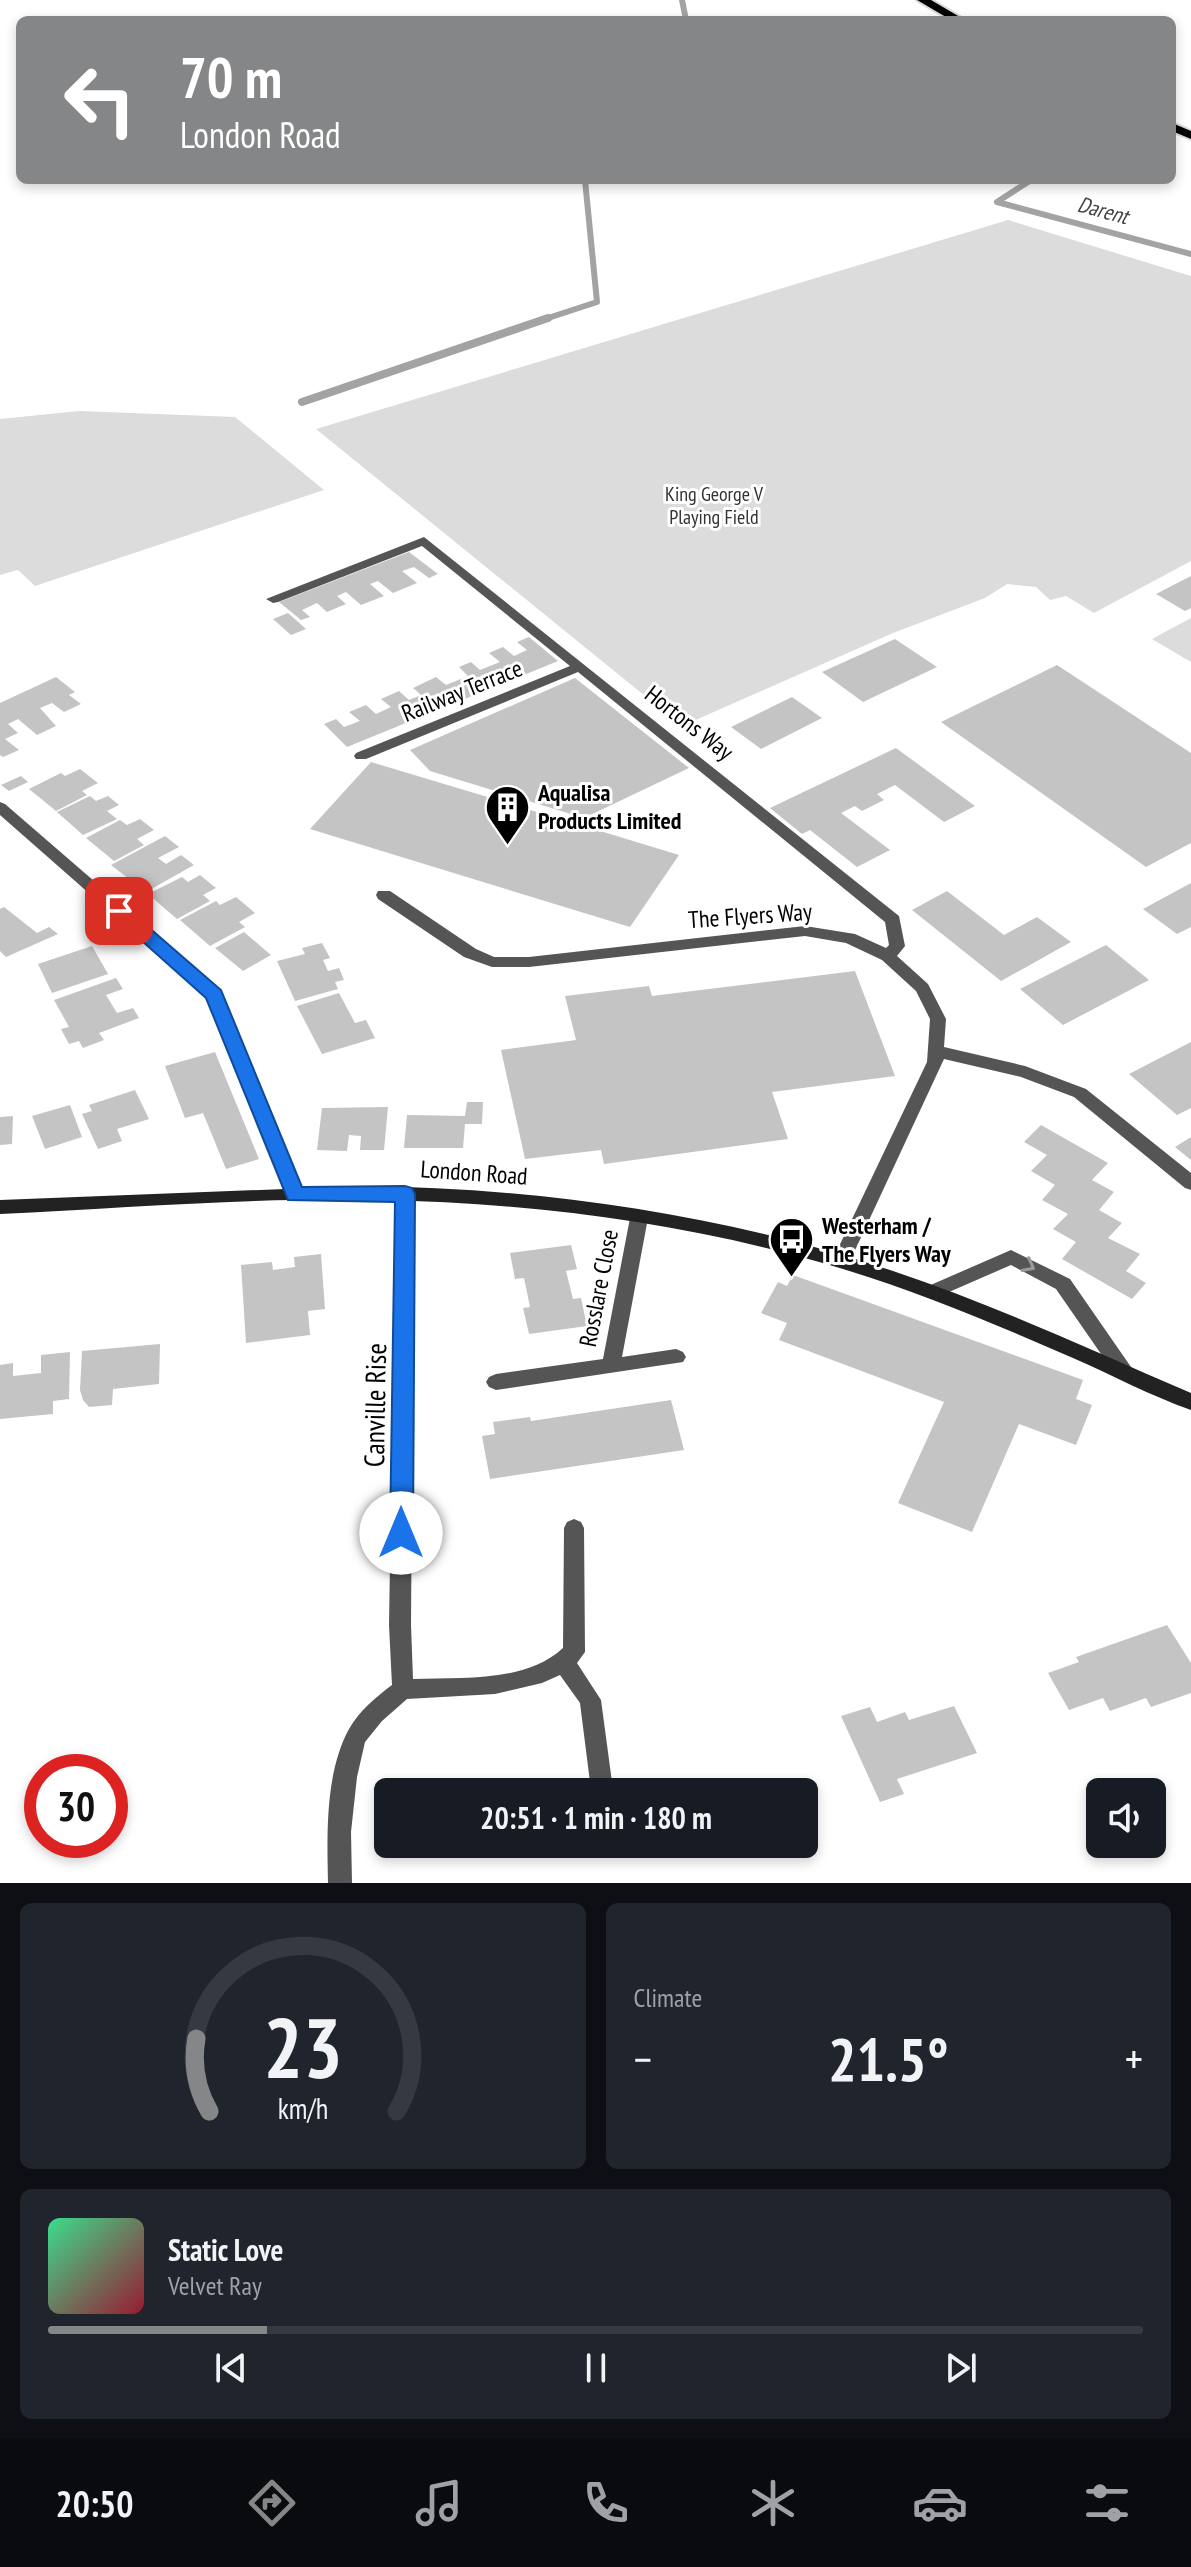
<!DOCTYPE html>
<html lang="en">
<head>
<meta charset="utf-8">
<style>
  body { margin:0; font-family:"PT Sans Narrow",sans-serif; background:#20242c; color:#f1f3f6; height:100vh; display:flex; flex-direction:column; font-size:30px; white-space:nowrap }
  * { box-sizing:border-box; margin:0 }
  p { font-size:26px; color:#9ea1a6 }
  .icon { flex:none; width:44px; height:44px; fill:none; stroke:currentColor; stroke-width:2; stroke-linecap:round; stroke-linejoin:round }
  .map { position:relative; height:1883px; overflow:hidden }
  .sheet { display:flex; flex-direction:column; gap:20px; padding:20px; background:#0d0f14; flex:1 }
  .sheet>* { flex:none }
  .banner { position:absolute; left:16px; top:16px; width:1160px; height:168px; border-radius:12px; box-shadow:0 4px 12px #0003; background:#858687; color:#fff; overflow:hidden }
  .controls { position:absolute; left:1086px; top:1778px; display:grid; gap:16px }
  .controls a { display:grid; place-items:center; width:80px; height:80px; border-radius:12px; background:#171b24; box-shadow:0 4px 12px #0003; font-size:40px }
  .speed { position:absolute; left:24px; top:1754px; display:flex; gap:16px; font-size:40px; font-weight:700; text-align:center }
  .speed>* { display:grid; place-content:center; width:104px; height:104px; border-radius:50%; background:#171b24; box-shadow:0 4px 12px #0003; line-height:1 }
  .speed .limit { border:12px solid #d22; background:#fff; color:#111 }
  .pin { position:absolute; display:grid; place-items:center; width:68px; height:68px; color:#fff; margin:-34px; border-radius:16px; box-shadow:0 4px 12px #0006 }
  .me { position:absolute; width:88px; margin:-44px; rotate:0deg; stroke-linejoin:round; filter:drop-shadow(0 0 6px #0008) }
  .turn { display:flex; align-items:center; gap:28px; height:168px; padding:0 32px; font-size:36px }
  .turn .icon { width:104px; height:104px; stroke-width:2.5 }
  .turn b { display:block; font-size:56px; line-height:68px }
  .big { font-size:60px; font-weight:600; line-height:1.1 }
  .sheet .widget { flex:1; display:flex; flex-direction:column; justify-content:center; gap:12px; min-width:0; padding:0 28px; border-radius:12px; background:#20242c }
  .sheet .dial { align-items:center; gap:0 }
  .dial svg { height:208px; overflow:visible; fill:none; stroke:#363941; stroke-width:7; stroke-linecap:round; text-anchor:middle }
  .dial text { fill:#f1f3f6; stroke:none }
  .song { display:flex; align-items:center; gap:24px }
  .cover { width:96px; height:96px; border-radius:12px; background:linear-gradient(135deg,hsl(150 70% 55%),hsl(350 70% 35%)) }
  .played { height:8px; border-radius:4px; background:linear-gradient(90deg,#858687 20%,#363941 20%) }
  .keys { display:flex; justify-content:space-around; direction:ltr }
  .heat { display:flex; justify-content:space-between; align-items:center; font-size:44px; direction:ltr }
  .sheet .tiles { flex:1; display:grid; gap:20px; grid-template-columns:1fr 1fr }
  .widget:last-child { grid-column:span 2 }
  .trip { position:absolute; left:374px; top:1778px; width:444px; height:80px; border-radius:12px; background:#171b24; box-shadow:0 4px 12px #0003; font-weight:600; line-height:80px; text-align:center }
  .menu { display:flex; height:128px; justify-content:space-around; align-items:center; background:#090b0e; color:#9ea1a6 }
  .menu .icon { width:56px; height:56px }
  .menu .current { color:#858687 }
  .menu b { font-size:36px; color:#f1f3f6 }
  .map>svg:first-child { display:block }
</style>
</head>
<body>
<div class="map">
<svg width="1191" height="1883" viewBox="0 0 1191 1883">
  <rect width="100%" height="100%" fill="#fff"/>
  <g fill="#dcdcdc">
    <path d="M1008 220 1191 276V561L1094 613 1066 596 1050 600 1036 587 1007 584 985 598 893 633 682 726 316 429Z"/>
    <path d="M79 411 235 417 324 490 35 586 18 570 0 575V419Z"/>
    <path d="M1191 618V662L1152 639Z"/>
  </g>
  <g fill="none" stroke-linecap="round" stroke-linejoin="round">
    <g stroke="#a3a3a3" stroke-width="6">
      <path d="M682 0 686 20"/>
      <path d="M1031 180 997 202 1191 254"/>
      <path d="M542 320 597 302 585 180"/>
    </g>
    <path stroke="#a3a3a3" stroke-width="8" d="M302 402 548 318"/>
  </g>
  <g fill="#c4c4c4">
    <path d="M409 552 438 574 429 578 414 567 402 571 417 583 393 593 378 581 370 584 384 596 361 605 346 592 337 596 346 604 327 612 317 603 302 610 310 617 301 620 279 602Z"/>
    <path d="M1191 576V608L1185 611 1156 594Z"/>
    <path d="M288 613 306 629 291 635 273 619Z"/>
    <path d="M529 637 558 661 347 747 324 724 336 719 344 727 360 721 349 712 366 705 376 714 391 707 381 699 399 691 409 700 421 695 413 688 436 677 446 685 468 676 459 667 471 662 480 670 500 662 489 653 503 647 514 656 527 650 517 642Z"/>
    <path d="M895 639 937 667 863 702 822 672Z"/>
    <path d="M1057 665 1191 753V843L1146 867 941 722Z"/>
    <path d="M56 677 75 692 69 695 81 704 64 712 52 703 40 708 56 726 37 735 18 719 8 724 18 733 5 739 19 750 3 757 0 755V703Z"/>
    <path d="M575 678 689 768 584 818 430 771 410 750Z"/>
    <path d="M792 697 822 718 761 749 731 727Z"/>
    <path d="M896 748 975 806 944 822 895 785 877 794 884 800 862 811 855 806 841 813 890 850 857 867 810 830 802 834 770 808Z"/>
    <path d="M371 762 620 837 679 855 630 927 310 829Z"/>
    <path d="M80 769 98 783 82 791 87 795 56 811 29 789 61 773 65 776Z"/>
    <path d="M21 776 28 782 9 791 1 785Z"/>
    <path d="M90 796 96 801 108 796 119 805 107 811 117 819 83 835 57 812Z"/>
    <path d="M140 819 154 830 137 839 144 845 114 861 86 838 120 820 127 825Z"/>
    <path d="M165 836 179 847 158 858 166 864 181 855 194 865 146 892 111 865Z"/>
    <path d="M200 875 216 888 203 895 210 901 177 919 148 894 182 877 188 882Z"/>
    <path d="M1191 883V927L1177 934 1143 909Z"/>
    <path d="M947 891 1004 935 1037 917 1071 942 1001 981 912 910Z"/>
    <path d="M236 897 255 913 239 922 245 927 210 946 180 920 216 901 220 905Z"/>
    <path d="M4 907 37 933 49 927 58 934 6 957 0 951V909Z"/>
    <path d="M244 932 271 955 243 971 215 948Z"/>
    <path d="M322 943 330 958 323 960 328 971 339 968 344 980 335 982 338 989 295 1001 277 961 305 954 302 948Z"/>
    <path d="M1106 945 1149 980 1063 1025 1020 989Z"/>
    <path d="M92 946 108 974 52 993 38 964Z"/>
    <path d="M855 971 895 1076 772 1092 788 1139 604 1164 601 1150 525 1159 501 1050 576 1040 565 996 649 986 652 996Z"/>
    <path d="M116 978 123 989 106 995 117 1013 133 1008 139 1018 99 1033 104 1040 83 1048 79 1041 69 1044 61 1029 69 1027 54 1000Z"/>
    <path d="M339 993 355 1023 366 1020 375 1038 322 1054 297 1006Z"/>
    <path d="M1191 1042V1108L1177 1115 1129 1074Z"/>
    <path d="M215 1052 259 1159 226 1169 203 1113 185 1118 165 1066Z"/>
    <path d="M135 1090 149 1119 117 1129 122 1141 98 1149 82 1114 92 1111 89 1105Z"/>
    <path d="M467 1102H483L482 1124H465L463 1148H404L407 1115 465 1116Z"/>
    <path d="M70 1105 82 1137 45 1149 32 1116Z"/>
    <path d="M388 1107 384 1150H360L361 1136 349 1135 347 1151 317 1150 322 1108Z"/>
    <path d="M13 1116 12 1144 0 1145V1117Z"/>
    <path d="M1041 1125 1108 1163 1092 1180 1114 1192 1099 1210 1122 1223 1108 1238 1140 1254 1126 1271 1146 1283 1132 1299 1062 1259 1076 1242 1053 1229 1068 1214 1042 1200 1055 1185 1031 1171 1047 1155 1024 1142Z"/>
    <path d="M1191 1137V1160L1175 1147Z"/>
    <path d="M571 1245 577 1269 566 1271 573 1299 581 1298 587 1326 529 1334 523 1308 530 1307 524 1278 515 1279 510 1253Z"/>
    <path d="M321 1254 325 1309 308 1311 310 1335 246 1343 241 1265 272 1262 273 1270 295 1267 294 1257Z"/>
    <path d="M793 1275 1083 1380 1076 1399 1092 1405 1076 1445 1019 1424 972 1532 898 1503 944 1402 779 1340 787 1323 761 1313 778 1282 787 1286Z"/>
    <path d="M160 1344 159 1384 113 1389 112 1405 89 1407 83 1400 80 1390 82 1351Z"/>
    <path d="M70 1352 69 1399 53 1401V1414L0 1419V1365L13 1363V1376L41 1373V1355Z"/>
    <path d="M671 1400 684 1450 490 1479 482 1436 495 1434 493 1422 530 1417 531 1421Z"/>
    <path d="M1167 1625 1191 1663V1693L1151 1707 1146 1698 1110 1711 1103 1698 1069 1710 1048 1673 1079 1662 1076 1657Z"/>
    <path d="M954 1706 977 1753 897 1779 904 1794 880 1802 841 1716 870 1707 877 1722 905 1712 909 1720Z"/>
  </g>
  <g fill="none" stroke-linecap="round" stroke-linejoin="round">
    <defs>
      <g id="primary">
        <path d="M917 0H931L965 20H951Z"/>
        <path d="M1172 123 1191 131V139L1172 131Z"/>
      </g>
    </defs>
    <use href="#primary" stroke="#dbdbdb" stroke-width="4"/>
    <g fill="#555" fill-rule="evenodd">
      <path d="M424 537 899 916 905 946 897 956 928 984 946 1019 944 1047 1025 1066 1086 1089 1191 1173V1190L1185 1188 1074 1097 1021 1077 944 1059 850 1261 847 1266 841 1268 835 1266 832 1261 927 1062 930 1019 916 991 882 960 846 943 805 936 529 967H492L464 957 378 899 376 895 378 891H390L476 949 494 957H529L805 926 855 934 886 948 889 945 885 922 578 672 366 759H356L354 756 356 753 570 666 422 546 278 602 273 603 266 599Z"/>
      <path d="M0 802 5 804 220 990 304 1195 301 1200H289L286 1195 207 997 0 815Z"/>
      <path d="M405 1187 411 1189 414 1194 411 1625 413 1679C462 1677 525 1683 563 1648L564 1528 567 1522 574 1519 581 1522 584 1528 585 1652 577 1663 601 1700 612 1782 609 1789 602 1792 593 1789 590 1782 580 1703 560 1675 542 1683 495 1694 407 1699 382 1721 365 1742 357 1777 351 1832 352 1883H328C327 1834 325 1773 349 1729 359 1711 376 1697 392 1685L389 1625 396 1194 399 1189Z"/>
      <path d="M639 1211 645 1213 648 1218 622 1357 676 1349 683 1352 686 1357 683 1362 496 1390 489 1387 486 1382 489 1377 496 1374 603 1359 630 1218 633 1213Z"/>
      <path d="M1011 1250 1070 1279 1131 1367 1134 1372 1131 1377 1124 1380 1117 1377 1056 1289 1011 1265 933 1299 926 1297 924 1292 926 1287Z"/>
    </g>
    <path fill="#222" fill-rule="evenodd" d="M362 1186C541 1188 723 1214 893 1271 995 1305 1093 1351 1191 1393V1410C1151 1396 1112 1375 1073 1358 997 1325 922 1293 843 1269 695 1224 536 1203 381 1200 256 1197 125 1208 0 1214V1200Z"/>
    <use href="#primary" fill="#000" fill-rule="evenodd"/>
  </g>
  <defs><path id="oneway-chevron" d="M-2-3.5L2.5 0L-2 3.5" fill="none" stroke-width="1.6" stroke-linecap="round" stroke-linejoin="round" transform="scale(2)"/></defs>
  <use stroke="#999" href="#oneway-chevron" transform="translate(1029 1266) rotate(28)"/>
  <path fill="#1a73e8" stroke="#114b97" stroke-width="2" d="M119 905 125 907 221 990 302 1187 405 1186 412 1188 415 1194 413 1533 410 1540 401 1543 393 1540 390 1533 395 1202 288 1200 206 998 113 915 110 911 113 907Z"/>
  <defs>
    <symbol id="building-pin" viewBox="-11 -11 22 30"><path d="M0 17L-7.5 6A9.5 9.5 0 1 1 7.5 6Z" fill="#000" stroke="#fff"/><path d="M-4-6H4V6H1V3H-1V6H-4ZM-2.5-4.3h1.7v1.8h-1.7ZM.8-4.3h1.7v1.8H.8ZM-2.5-1h1.7V.8h-1.7ZM.8-1h1.7V.8H.8Z" fill="#fff"/></symbol>
    <symbol id="bus-pin" viewBox="-11 -11 22 30"><path d="M0 17L-7.5 6A9.5 9.5 0 1 1 7.5 6Z" fill="#000" stroke="#fff"/><path d="M-5-6H5V4H4V6H2V4H-2V6H-4V4H-5ZM-3.5-4V0h7V-4ZM-3.5 1.2v1.5H-2V1.2ZM2 1.2v1.5H3.5V1.2Z" fill="#fff"/></symbol>
  </defs>
  <g fill-rule="evenodd">
    <use href="#building-pin" x="482" y="782" width="51" height="69"/>
    <use href="#bus-pin" x="766" y="1214" width="51" height="69"/>
  </g>
  <g text-anchor="middle" stroke-width="6" stroke-linejoin="round" paint-order="stroke">
    <g font-size="20" fill="#333" stroke="#fff">
      <text x="714" y="501">King George V<tspan x="714" dy="23">Playing Field</tspan></text>
    </g>
    <g font-size="22" font-style="italic" fill="#444" stroke="#fff">
      <text transform="translate(1103 210) rotate(15)" y="8">Darent</text>
    </g>
    <g font-size="24" fill="#000" stroke="#fff">
      <text transform="translate(462 691) rotate(-22)" y="8">Railway Terrace</text>
      <text transform="translate(689 723) rotate(38)" y="8">Hortons Way</text>
      <text transform="translate(750 916) rotate(-4)" y="8">The Flyers Way</text>
      <text transform="translate(474 1173) rotate(4)" y="8">London Road</text>
      <text transform="translate(599 1288) rotate(-79)" y="8">Rosslare Close</text>
    </g>
    <g font-size="24" font-weight="bold" fill="#000" stroke="#fff" text-anchor="start">
      <text x="538" y="801">Aqualisa<tspan x="538" dy="28">Products Limited</tspan></text>
      <text x="822" y="1234">Westerham /<tspan x="822" dy="28">The Flyers Way</tspan></text>
    </g>
    <g font-size="28" fill="#000" stroke="#fff">
      <text transform="translate(375 1405) rotate(-89)" y="10">Canville Rise</text>
    </g>
  </g>
</svg>
<div class="controls">
<a><svg class="icon" aria-label="sound" viewBox="0 0 24 24"><path d="M4 9h4l5-4v14l-5-4H4zM17 9q2 3 0 6"/></svg></a>
</div>
<div class="speed"><div class="limit">30</div></div>
<div class="pin" style="left:119px;top:911px;background:#d93025"><svg class="icon" aria-label="arrive" viewBox="0 0 24 24"><path d="M6 21V4h12l-3 4 3 4H6"/></svg></div>
<svg class="me" style="left:401px;top:1533px" viewBox="-20 -20 40 40"><circle r="19" fill="#fff"/><path d="M0-13L10 11 0 6-10 11z" fill="#1a73e8"/></svg>
<div class="trip">20:51 · 1 min · 180 m</div>
<div class="banner">
<div class="turn"><svg class="icon" aria-label="left" viewBox="0 0 24 24"><path d="M17 20v-9H6M10 6l-5 5 5 5"/></svg><div><b>70 m</b>London Road</div></div>
</div>
</div>
<section class="sheet">
<div class="tiles">
<div class="widget dial"><svg viewBox="0 0 100 80">
<path d="M14 69A42 42 0 1 1 86 69"/>
<path d="M14 69A42 42 0 0 1 9 41" stroke="#858687"/>
<text x="50" y="56" font-size="32" font-weight="700">23</text>
<text x="50" y="72" font-size="11">km/h</text>
</svg></div>
<div class="widget"><p>Climate</p>
<div class="heat"><a>−</a><b class="big">21.5°</b><a>+</a></div>
</div>
<div class="widget">
<div class="song"><i class="cover"></i><div><b>Static Love</b><p>Velvet Ray</p></div></div>
<div class="played"></div>
<div class="keys"><svg class="icon" aria-label="previous" viewBox="0 0 24 24"><path d="M18 5L8 12l10 7zM5 5v14"/></svg><svg class="icon" aria-label="pause" viewBox="0 0 24 24"><path d="M8 5v14M16 5v14"/></svg><svg class="icon" aria-label="next" viewBox="0 0 24 24"><path d="M6 5l10 7-10 7zM19 5v14"/></svg></div>
</div>
</div>
</section>
<nav class="menu">
<b>20:50</b>
<svg class="icon current" aria-label="directions" viewBox="0 0 24 24"><path d="M12 3l9 9-9 9-9-9zM9 14v-3h6M13 9l2 2-2 2"/></svg>
<svg class="icon" aria-label="music" viewBox="0 0 24 24"><path d="M9 18V5l10-2v13"/><circle cx="6" cy="18" r="3"/><circle cx="16" cy="16" r="3"/></svg>
<svg class="icon" aria-label="phone" viewBox="0 0 24 24"><path d="M5 4h4l2 5-3 2q2 4 5 5l2-3 5 2v4C11 20 4 13 5 4z"/></svg>
<svg class="icon" aria-label="climate" viewBox="0 0 24 24"><path d="M12 3v18M4 7l16 10M4 17L20 7"/></svg>
<svg class="icon" aria-label="car" viewBox="0 0 24 24"><path d="M5 17H2v-5l4-1 3-4h7l3 4 3 1v5h-3M9 17h6M6 11h13"/><circle cx="7" cy="17" r="2"/><circle cx="17" cy="17" r="2"/></svg>
<svg class="icon" aria-label="filters" viewBox="0 0 24 24"><path d="M4 7h16M4 17h16"/><circle cx="9" cy="7" r="2"/><circle cx="15" cy="17" r="2"/></svg>
</nav>
</body>
</html>
